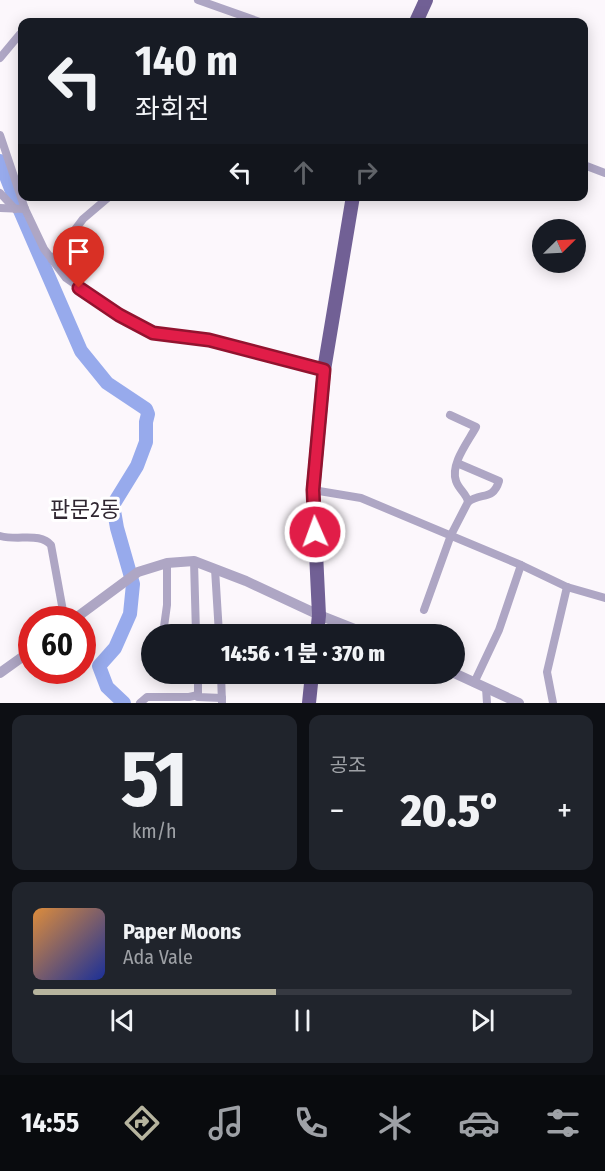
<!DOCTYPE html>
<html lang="ko">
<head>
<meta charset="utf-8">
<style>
  body { margin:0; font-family:"Fira Sans Condensed","Noto Sans KR",sans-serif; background:#20242c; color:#f1f3f6; height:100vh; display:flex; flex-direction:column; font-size:22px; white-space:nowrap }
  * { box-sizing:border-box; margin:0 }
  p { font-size:20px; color:#9ea1a6 }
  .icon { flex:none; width:33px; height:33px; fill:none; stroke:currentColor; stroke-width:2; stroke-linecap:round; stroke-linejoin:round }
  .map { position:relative; height:703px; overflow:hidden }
  .drawer { display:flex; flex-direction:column; gap:12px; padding:12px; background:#0d0f14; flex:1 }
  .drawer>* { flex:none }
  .top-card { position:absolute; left:18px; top:18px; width:570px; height:183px; border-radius:12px; box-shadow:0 3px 15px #0003; background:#171b24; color:#f1f3f6; overflow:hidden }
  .needle { width:39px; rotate:66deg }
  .tools { position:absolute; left:532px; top:219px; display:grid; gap:12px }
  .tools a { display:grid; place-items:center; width:54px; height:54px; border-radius:50%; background:#171b24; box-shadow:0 3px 15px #0003; font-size:30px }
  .speed { position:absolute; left:18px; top:606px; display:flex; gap:12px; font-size:30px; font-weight:700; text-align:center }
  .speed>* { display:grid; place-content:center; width:78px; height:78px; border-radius:50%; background:#171b24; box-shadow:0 3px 15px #0003; line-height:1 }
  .speed .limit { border:9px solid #d22; background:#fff; color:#111 }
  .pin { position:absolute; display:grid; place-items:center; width:51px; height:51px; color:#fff; margin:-62px -26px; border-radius:50% 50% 50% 0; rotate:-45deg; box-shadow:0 0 6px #0007 }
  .pin .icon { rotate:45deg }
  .me { position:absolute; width:66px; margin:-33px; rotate:358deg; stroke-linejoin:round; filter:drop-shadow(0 0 4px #0008) }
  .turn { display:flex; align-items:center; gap:21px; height:126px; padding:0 18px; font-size:27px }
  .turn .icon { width:78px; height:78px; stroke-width:2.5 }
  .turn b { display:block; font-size:42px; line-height:51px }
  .lanes { display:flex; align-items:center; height:57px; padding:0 18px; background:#0003; justify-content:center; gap:30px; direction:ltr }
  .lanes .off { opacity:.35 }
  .big { font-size:45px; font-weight:800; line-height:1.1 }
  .drawer .widget { flex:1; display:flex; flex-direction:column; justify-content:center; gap:9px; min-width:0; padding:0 21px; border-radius:12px; background:#20242c }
  .drawer .dial { align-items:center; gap:0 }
  .dial b { font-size:78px; line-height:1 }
  .song { display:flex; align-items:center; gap:18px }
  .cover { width:72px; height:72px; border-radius:9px; background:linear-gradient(135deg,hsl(30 70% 55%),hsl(230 70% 35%)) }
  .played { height:6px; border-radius:3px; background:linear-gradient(90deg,#b6b49e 45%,#363941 45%) }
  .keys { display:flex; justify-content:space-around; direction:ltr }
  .heat { display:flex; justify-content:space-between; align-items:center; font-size:33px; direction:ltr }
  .drawer .tiles { flex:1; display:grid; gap:12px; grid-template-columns:1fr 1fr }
  .widget:last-child { grid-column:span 2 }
  .trip { position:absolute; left:141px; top:624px; width:324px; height:60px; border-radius:30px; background:#171b24; box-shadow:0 3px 15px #0003; font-weight:800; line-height:60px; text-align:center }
  .dock { display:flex; height:96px; justify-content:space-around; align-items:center; background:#090b0e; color:#9ea1a6 }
  .dock .icon { width:42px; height:42px }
  .dock .active { color:#b6b49e }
  .dock b { font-size:27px; color:#f1f3f6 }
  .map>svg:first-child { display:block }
</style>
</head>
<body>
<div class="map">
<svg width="605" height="703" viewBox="0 0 605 703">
  <rect width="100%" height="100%" fill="#fcf7fc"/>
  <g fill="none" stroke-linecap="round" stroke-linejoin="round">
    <path stroke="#97aaec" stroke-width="14" d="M0 161 15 199 81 351 107 383 146 409 148 414 146 422V442L137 466 113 505 117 528 133 584 130 614 115 648 99 666 107 687 124 703"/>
    <g stroke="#aea6c4" stroke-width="8">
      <path d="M198 0 260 22"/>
      <path d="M0 58 20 34"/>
      <path d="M0 135 25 209 44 249 66 278 119 315 153 333 209 340 324 370"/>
      <path d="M584 165 605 173"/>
      <path d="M0 193 15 209"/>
      <path d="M0 208 25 209"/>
      <path d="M52 260 83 219 110 196"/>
      <path d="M450 415 476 427C468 442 450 464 456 481 459 490 467 494 468 502 481 492 493 501 499 481L457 463"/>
      <path d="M313 490 361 498 521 565 567 587 605 598"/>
      <path d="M0 536C19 541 40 532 51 545L63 611 70 620"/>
      <path d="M194 561 196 634"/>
      <path d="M215 569 219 634"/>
      <path d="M424 610 451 535 468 502"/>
      <path d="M163 634 167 605V563"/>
      <path d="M198 674V697L222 698"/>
      <path d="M221 674 222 703"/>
      <path d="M474 683 499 630 521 565"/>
      <path d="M486 688 487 703"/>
      <path d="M140 703 147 697H189L198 695"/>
      <path d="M553 703 547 672 567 587"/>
    </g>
    <g stroke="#aea6c4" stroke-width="10">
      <path d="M73 620 138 572 167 563 194 561 246 581 319 615 367 634"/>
      <path d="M0 673 32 650"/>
      <path d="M454 673 519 703"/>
    </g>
    <g stroke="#716095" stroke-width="14">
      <path d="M416 22 426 0"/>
      <path d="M317 634 319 615 313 490 324 370 353 196"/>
      <path d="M309 703 312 674"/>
    </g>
  </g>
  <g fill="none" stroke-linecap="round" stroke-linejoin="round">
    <defs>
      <path id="route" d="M79 288 119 315 153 333 209 340 324 370 313 490 315 532"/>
    </defs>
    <use href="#route" stroke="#92132f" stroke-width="15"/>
    <use href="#route" stroke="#e11d48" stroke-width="10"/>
  </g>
  <g text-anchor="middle" stroke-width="6" stroke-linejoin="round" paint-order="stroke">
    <g font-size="22" fill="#302731" stroke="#fff">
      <text x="85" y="517">판문2동</text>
    </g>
  </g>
</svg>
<div class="tools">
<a><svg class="needle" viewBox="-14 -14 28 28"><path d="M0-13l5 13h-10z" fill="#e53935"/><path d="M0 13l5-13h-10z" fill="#9ea1a6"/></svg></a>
</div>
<div class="speed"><div class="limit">60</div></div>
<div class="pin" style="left:79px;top:288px;background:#d93025"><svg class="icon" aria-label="arrive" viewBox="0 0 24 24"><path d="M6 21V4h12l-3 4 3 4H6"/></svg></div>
<svg class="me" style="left:315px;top:532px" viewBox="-20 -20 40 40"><circle r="17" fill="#e11d48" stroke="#fff" stroke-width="3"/><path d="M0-11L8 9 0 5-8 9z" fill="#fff"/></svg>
<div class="trip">14:56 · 1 분 · 370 m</div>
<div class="top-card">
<div class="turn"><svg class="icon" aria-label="left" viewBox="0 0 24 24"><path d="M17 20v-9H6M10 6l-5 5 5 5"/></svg><div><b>140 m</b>좌회전</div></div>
<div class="lanes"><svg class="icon" aria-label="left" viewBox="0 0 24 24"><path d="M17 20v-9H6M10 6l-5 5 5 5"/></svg><svg class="icon off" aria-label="ahead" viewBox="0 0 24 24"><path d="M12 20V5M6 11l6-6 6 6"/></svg><svg class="icon off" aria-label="right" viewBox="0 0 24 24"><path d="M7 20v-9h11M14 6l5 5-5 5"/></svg></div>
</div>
</div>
<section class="drawer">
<div class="tiles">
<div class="widget dial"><b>51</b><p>km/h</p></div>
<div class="widget"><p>공조</p>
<div class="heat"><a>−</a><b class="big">20.5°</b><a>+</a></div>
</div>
<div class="widget">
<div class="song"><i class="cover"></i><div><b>Paper Moons</b><p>Ada Vale</p></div></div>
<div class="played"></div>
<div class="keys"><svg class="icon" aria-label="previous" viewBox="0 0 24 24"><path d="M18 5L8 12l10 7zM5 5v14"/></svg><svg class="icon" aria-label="pause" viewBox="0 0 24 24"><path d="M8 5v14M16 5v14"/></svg><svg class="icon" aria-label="next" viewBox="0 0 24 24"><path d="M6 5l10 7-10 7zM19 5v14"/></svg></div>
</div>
</div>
</section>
<nav class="dock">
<b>14:55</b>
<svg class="icon active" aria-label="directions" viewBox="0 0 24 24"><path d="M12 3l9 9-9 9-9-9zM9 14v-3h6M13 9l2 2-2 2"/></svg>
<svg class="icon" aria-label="music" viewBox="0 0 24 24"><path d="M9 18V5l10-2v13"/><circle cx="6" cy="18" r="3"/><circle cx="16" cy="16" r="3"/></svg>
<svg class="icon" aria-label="phone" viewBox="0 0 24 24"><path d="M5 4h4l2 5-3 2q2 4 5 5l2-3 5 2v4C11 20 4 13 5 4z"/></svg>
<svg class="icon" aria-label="climate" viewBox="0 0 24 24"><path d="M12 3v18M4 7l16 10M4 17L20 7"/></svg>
<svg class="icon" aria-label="car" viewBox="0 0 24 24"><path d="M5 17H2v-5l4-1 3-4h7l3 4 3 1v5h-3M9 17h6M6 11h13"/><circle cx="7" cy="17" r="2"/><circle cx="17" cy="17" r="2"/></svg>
<svg class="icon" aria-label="filters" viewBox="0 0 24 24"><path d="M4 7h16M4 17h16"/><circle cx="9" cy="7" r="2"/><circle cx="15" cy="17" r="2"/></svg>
</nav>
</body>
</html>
